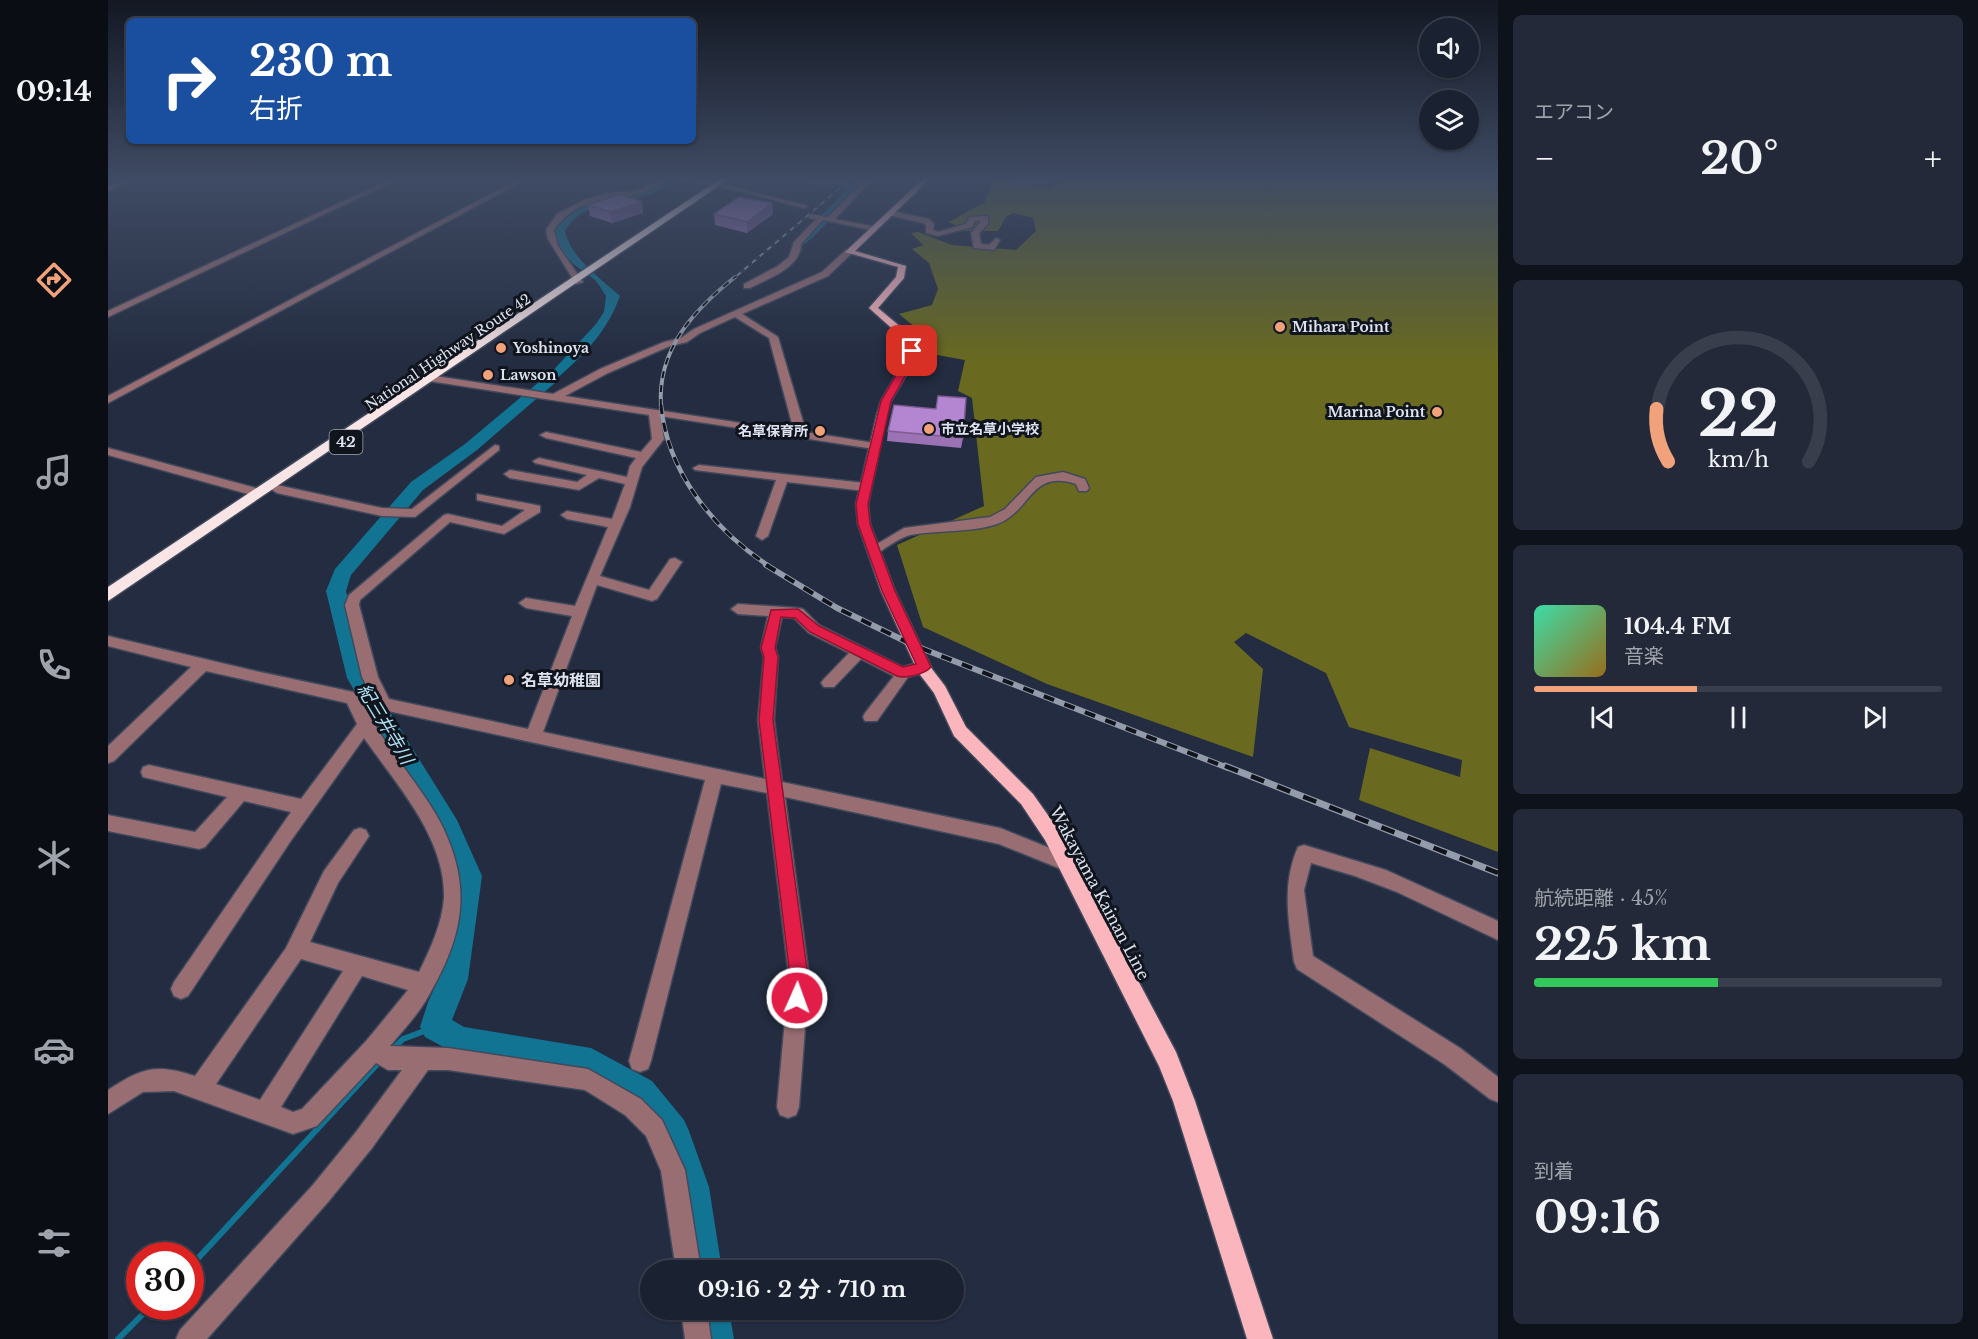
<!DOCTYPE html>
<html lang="ja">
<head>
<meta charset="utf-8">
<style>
  body { margin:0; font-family:"Libre Baskerville","Noto Sans JP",serif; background:#232938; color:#f1f3f6; height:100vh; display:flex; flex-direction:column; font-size:22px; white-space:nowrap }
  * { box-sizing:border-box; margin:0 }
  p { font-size:20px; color:#9fa3ab }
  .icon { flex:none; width:33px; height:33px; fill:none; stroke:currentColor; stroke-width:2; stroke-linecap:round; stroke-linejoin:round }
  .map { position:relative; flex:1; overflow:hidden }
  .details { display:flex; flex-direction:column; gap:15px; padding:15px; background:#0e121a; width:480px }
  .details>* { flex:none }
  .hud { position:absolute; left:18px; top:18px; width:570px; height:126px; border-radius:9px; box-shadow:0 2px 4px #0004,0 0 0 2px #383e4c; background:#1a4fa0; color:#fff; overflow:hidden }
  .fabs { position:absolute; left:1311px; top:18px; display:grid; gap:12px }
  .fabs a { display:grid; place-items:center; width:60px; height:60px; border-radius:50%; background:#1a2130; box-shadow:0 2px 4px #0004,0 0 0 2px #383e4c; font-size:30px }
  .speed { position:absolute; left:18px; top:1242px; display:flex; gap:12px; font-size:30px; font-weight:700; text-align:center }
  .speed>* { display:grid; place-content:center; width:78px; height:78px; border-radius:50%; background:#1a2130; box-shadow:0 2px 4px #0004,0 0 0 2px #383e4c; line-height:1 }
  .speed .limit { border:9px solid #d22; background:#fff; color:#111 }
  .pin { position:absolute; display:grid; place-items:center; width:51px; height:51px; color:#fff; margin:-26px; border-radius:12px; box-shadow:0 3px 9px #0006 }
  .me { position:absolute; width:66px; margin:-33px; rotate:2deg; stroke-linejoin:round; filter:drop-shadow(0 0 4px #0008) }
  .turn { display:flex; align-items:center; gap:21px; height:126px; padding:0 24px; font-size:27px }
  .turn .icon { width:78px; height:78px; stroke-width:2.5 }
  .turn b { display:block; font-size:42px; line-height:51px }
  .big { font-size:45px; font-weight:700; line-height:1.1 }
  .details .tile { flex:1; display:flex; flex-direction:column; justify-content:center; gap:9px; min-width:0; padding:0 21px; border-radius:9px; background:#232938 }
  .details .dial { align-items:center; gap:0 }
  .dial svg { height:156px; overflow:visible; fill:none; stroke:#383e4c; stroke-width:7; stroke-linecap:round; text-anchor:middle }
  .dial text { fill:#f1f3f6; stroke:none }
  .song { display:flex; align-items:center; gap:18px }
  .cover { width:72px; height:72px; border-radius:9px; background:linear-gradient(135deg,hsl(160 70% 55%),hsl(40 70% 35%)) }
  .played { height:6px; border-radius:3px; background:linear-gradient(90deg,#f1a27b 40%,#383e4c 40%) }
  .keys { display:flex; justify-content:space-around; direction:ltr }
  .heat { display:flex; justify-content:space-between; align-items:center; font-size:33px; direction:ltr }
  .charge { height:9px; border-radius:4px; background:linear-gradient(90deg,#34c759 45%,#383e4c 0) }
  .trip { position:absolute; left:532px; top:1260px; width:324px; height:60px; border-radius:30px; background:#1a2130; box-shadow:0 2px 4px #0004,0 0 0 2px #383e4c; font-weight:700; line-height:60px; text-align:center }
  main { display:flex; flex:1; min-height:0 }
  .dock { display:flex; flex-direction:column; width:108px; justify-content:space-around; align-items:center; background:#0a0d13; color:#9fa3ab }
  .dock .icon { width:42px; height:42px }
  .dock .active { color:#f1a27b }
  .dock b { font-size:27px; color:#f1f3f6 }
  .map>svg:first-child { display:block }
</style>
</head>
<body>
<main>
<nav class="dock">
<b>09:14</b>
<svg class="icon active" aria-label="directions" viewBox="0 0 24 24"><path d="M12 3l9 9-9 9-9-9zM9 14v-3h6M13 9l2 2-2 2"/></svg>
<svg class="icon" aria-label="music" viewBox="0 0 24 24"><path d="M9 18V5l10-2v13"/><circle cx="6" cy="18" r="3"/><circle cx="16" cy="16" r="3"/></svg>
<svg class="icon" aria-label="phone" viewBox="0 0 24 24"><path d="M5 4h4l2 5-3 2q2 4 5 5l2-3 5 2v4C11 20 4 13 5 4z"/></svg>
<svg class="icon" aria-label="climate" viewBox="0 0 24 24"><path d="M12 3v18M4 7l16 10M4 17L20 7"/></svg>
<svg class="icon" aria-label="car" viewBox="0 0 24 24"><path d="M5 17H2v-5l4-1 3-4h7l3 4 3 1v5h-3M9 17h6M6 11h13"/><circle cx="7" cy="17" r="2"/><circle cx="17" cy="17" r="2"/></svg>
<svg class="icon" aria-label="filters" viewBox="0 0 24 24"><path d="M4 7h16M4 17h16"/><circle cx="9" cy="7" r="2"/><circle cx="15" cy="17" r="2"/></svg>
</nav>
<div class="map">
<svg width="1390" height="1339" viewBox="0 0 1390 1339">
  <rect width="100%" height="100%" fill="#232c40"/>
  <path fill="#696a1f" d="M886 177H899L897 180 941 187 958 177H1390V852L1251 800 1262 748 1352 777 1354 760 1241 727 1218 673 1138 633 1126 642 1155 669 1145 757 939 684 815 627 789 545 876 506 864 398 850 391 857 360 824 354V341L791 314 824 305 830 289 821 263 804 249 815 245 803 233 810 232 844 245 908 250 928 231 925 218 905 213 898 217 890 231H857L841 222 877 202Z"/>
  <path fill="#117493" d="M569 177H581C567 183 552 192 537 196 508 203 474 202 457 231 463 258 492 278 512 296 496 340 465 365 430 394L426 391 488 324 496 312 498 296C495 292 491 284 487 280 468 265 444 254 448 225L470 208 496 197 531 195Z"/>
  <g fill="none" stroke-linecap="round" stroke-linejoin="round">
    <path stroke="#117493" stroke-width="1.5" d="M686 260 694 250 692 244"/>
    <g stroke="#117493" stroke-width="6">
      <path d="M285 1049 295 1039 327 1027"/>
      <path d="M82 1267 273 1060"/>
      <path d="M10 1339 43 1306"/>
    </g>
    <g fill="#117493" fill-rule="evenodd">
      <path d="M664 177 746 183 754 177H764L704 238 692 247 688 246V242L740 188 668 180Z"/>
      <path d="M443 375 450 379 448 382 369 450 315 490 243 575 238 591 260 677 349 820 374 876 360 979 344 1020 356 1027 483 1048 544 1081 576 1120 581 1131 601 1187 614 1270H580L567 1187 552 1140 522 1103 479 1077 352 1056 317 1037 312 1027 320 1002 332 976 348 876 330 834 239 678 218 591 227 569 303 482 357 444 438 376Z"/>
      <path d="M585 1310H621L626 1339H590Z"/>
    </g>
    <defs>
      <g id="minor">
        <path d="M20 177H28L0 192V187Z"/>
        <path d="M287 177H295L0 317V311Z"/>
        <path d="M415 177H423L0 403V396Z"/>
        <path d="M552 177 608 183 700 206 696 208C654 198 609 182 565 181 552 180 540 194 527 195 495 199 466 201 446 230L450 246 475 282 468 284 440 239 438 230 449 214 476 200 498 193 528 191 554 179Z"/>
        <path d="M760 177H767L727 219 768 227V231L715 220 693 244C693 268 659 279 642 288H636V284L670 266 681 257 686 242 708 219 701 218V214L720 217Z"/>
        <path d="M783 211 821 219 826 224 825 230 830 232 858 224 861 217 880 216V224L871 233 873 244 881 245 888 238 892 240 886 250 866 248 863 233 873 221H867L864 227 830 236 818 233V225L815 223 780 215Z"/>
        <path d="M738 250 745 252 720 276 634 314 670 337 698 432 766 443 772 446 766 449 552 416 556 439 534 467 522 507 492 576 541 590 562 559 567 558 574 562 549 599 544 601 489 585 435 732 657 779 650 720 656 657 653 648 660 616 630 614 623 609 630 604 690 608 695 609 711 625 795 667 816 661 823 667 821 671 800 677 769 721H757L755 717 757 713 786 676 753 659 726 687H716L713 683 716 679 741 653 701 633 686 618 674 617 667 648 670 657 666 720 674 782 892 828 964 857 967 863 964 869 958 871 891 844 677 797 701 976 691 1107 688 1115 680 1118 672 1115 669 1107 681 976 659 793 613 784 543 1061 540 1069 532 1072 524 1069 521 1061 597 780 257 706C276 747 308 779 330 818 365 883 357 933 321 995 311 1014 295 1030 282 1046L340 1048 480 1069 533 1099 554 1120 577 1170 593 1270H568L553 1171 538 1136 517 1115 477 1090 340 1070H320L264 1148 220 1202 99 1339H68L72 1330 204 1186 248 1132 294 1070H280L268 1063 209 1126 185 1134 66 1091 35 1092 0 1114V1090C33 1068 48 1063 87 1076L178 948 216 871 246 830 252 828 258 830 261 836 230 883 202 942 311 972C322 950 334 924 336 898 338 838 288 784 256 738L182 842 80 996 73 999 66 996 63 989 66 982 183 812 136 801 97 847 91 849 0 831V815L87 832 119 797 35 777 33 772 35 767 41 765 193 799 249 724 239 703 98 671 6 761 0 763V746L83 667 0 646V636L143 670 264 696 254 677 237 605 241 595 336 515 340 514 394 526 417 510 369 500V494L428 505 432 506V512L396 534 342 522 252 600 251 605 270 677 281 699 420 729 464 616 418 608 411 603 418 598 467 606 500 527 459 519 453 515 459 511 504 519 517 484 491 478 471 490 402 478 396 474 402 470 469 482 479 475 427 463 425 461 431 458 519 477 522 466 528 458 438 438 432 435 438 432 533 452 544 439 541 415 321 381 316 378 321 375 445 394 492 369 556 342 573 338 586 329 714 272ZM627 317 661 338 686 431 457 396 500 373 562 346 579 342 592 333ZM193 959 235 971 152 1100 108 1084ZM254 976 300 990 259 1040 194 1109 185 1112 173 1107Z"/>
        <path d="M387 445 391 446V450L307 517 274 516 169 493 163 489 169 485 274 508 304 509Z"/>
        <path d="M0 448 155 490 157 493 151 497 0 455Z"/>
        <path d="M591 465 757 483 763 487 757 491 679 482 660 536 654 540 648 536 668 480 587 470 585 468Z"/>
        <path d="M955 472 977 479 981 488 979 491H971L968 484C922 469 924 511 889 524 863 533 829 530 802 535 791 538 779 547 770 553L765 554 759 550 796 528 882 517 897 509 928 477Z"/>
        <path d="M1196 845 1278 870 1390 921V940L1289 892 1247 876 1203 863 1196 890 1205 956 1352 1048 1390 1077V1102L1382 1099 1336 1064 1189 969 1186 962C1181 923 1173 885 1190 847Z"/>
        <path d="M573 1310H599L603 1339H577Z"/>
      </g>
      <path id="major" d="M817 177H824L747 251 798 266 796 278 770 308 807 339V360L783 401 778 418 760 504 762 524 787 591 824 669 837 686 858 727 925 794 949 828 1068 1052 1087 1101 1165 1339H1139L1065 1101 1051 1066 937 840 913 804 846 736 826 693 810 672 773 591 750 524 748 504 768 418 773 401 797 360V340L761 308 788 277 790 267 737 252Z"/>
      <path id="highway" d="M615 177H624L0 601V587Z"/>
    </defs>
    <use href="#minor" stroke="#41495c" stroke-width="3"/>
    <use href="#major" stroke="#41495c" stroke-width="3"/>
    <use href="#highway" stroke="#41495c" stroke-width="3"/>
    <use href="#minor" fill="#986e73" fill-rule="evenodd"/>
    <use href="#major" fill="#fbb6bd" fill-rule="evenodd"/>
    <use href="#highway" fill="#fae5e6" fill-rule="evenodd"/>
    <defs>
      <g id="rail-far4">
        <path d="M891 177 916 186"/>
        <path d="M625 279 745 177"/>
      </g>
      <path id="rail-far3" d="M553 406C549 349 586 310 627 277"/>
      <path id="rail-far2" d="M553 405C559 472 606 530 661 566"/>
      <path id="rail-far1" d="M658 565 729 608 805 645 1120 768"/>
      <path id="rail" d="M1117 766 1390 873"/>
    </defs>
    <use href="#rail-far4" stroke="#949bab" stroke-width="2"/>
    <use href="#rail-far3" stroke="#949bab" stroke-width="4"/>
    <use href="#rail-far2" stroke="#949bab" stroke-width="4.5"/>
    <use href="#rail-far1" stroke="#949bab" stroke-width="6"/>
    <use href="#rail" stroke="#949bab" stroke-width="7"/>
    <use href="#rail-far4" stroke="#10141d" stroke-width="1.5" stroke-dasharray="5" stroke-linecap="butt"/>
    <use href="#rail-far3" stroke="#10141d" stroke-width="2" stroke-dasharray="7" stroke-linecap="butt"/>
    <use href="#rail-far2" stroke="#10141d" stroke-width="3" stroke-dasharray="9" stroke-linecap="butt"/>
    <use href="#rail-far1" stroke="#10141d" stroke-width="4" stroke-dasharray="11" stroke-linecap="butt"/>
    <use href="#rail" stroke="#10141d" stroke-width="4.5" stroke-dasharray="14" stroke-linecap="butt"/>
  </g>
  <g fill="#9b72b4">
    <path d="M905 177H950L936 185 928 184 916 187 904 182Z"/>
    <path d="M534 202 535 213 504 223 482 216 480 205Z"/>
    <path d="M664 203 665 214 639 233 607 225 606 214Z"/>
    <path d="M780 431 855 438 853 448 779 441Z"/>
  </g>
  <g fill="#7e5d92">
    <path d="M942 177H950L936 185 938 179Z"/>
    <path d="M929 178 928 184 916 187 918 181Z"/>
    <path d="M534 202 535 213 504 223 502 212Z"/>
    <path d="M664 203 665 214 639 233V222Z"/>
  </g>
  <g fill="#b485d1" stroke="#7e5d92" stroke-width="1.5">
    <path d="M907 177H942L938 179 929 178 918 181Z"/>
    <path d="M512 194 534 202 502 212 480 205Z"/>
    <path d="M631 197 664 203 639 222 606 214Z"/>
    <path d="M830 396 858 398 855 438 780 431 786 405 828 409Z"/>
  </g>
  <linearGradient id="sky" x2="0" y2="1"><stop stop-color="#131823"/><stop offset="0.49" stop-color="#3f4b64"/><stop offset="1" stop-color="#3f4b64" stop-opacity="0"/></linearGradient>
  <rect width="1390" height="364" fill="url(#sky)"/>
  <path fill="#e11d48" stroke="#92132f" stroke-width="1.5" d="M801 349 808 351 806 360 783 401 760 504 762 524 787 591 823 667C817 674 798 679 789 676L702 632 687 618 673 617 667 648 670 657 665 720 700 976 696 1004 689 1007 682 1004 680 998 682 976 651 720 656 657 653 648 663 610 690 609 711 626 795 667 808 664 774 591 750 524 748 504 773 401 797 360Z"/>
  <g fill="#f1a27b" stroke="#10141d" stroke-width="2">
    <circle cx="1172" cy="327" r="6"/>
    <circle cx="393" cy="348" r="6"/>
    <circle cx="380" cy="375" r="6"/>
    <circle cx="1329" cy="412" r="6"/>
    <circle cx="821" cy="429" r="6"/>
    <circle cx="712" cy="431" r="6"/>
    <circle cx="401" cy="680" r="6"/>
  </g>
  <g text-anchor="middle" stroke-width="6" stroke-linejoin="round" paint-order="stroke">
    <g font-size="14" font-weight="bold" fill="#dde3f0" stroke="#10141d" text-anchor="start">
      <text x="1184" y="332">Mihara Point</text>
      <text x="405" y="353">Yoshinoya</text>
      <text x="392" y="380">Lawson</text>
      <text x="1317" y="417" text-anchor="end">Marina Point</text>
      <text x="833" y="434">市立名草小学校</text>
      <text x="700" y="436" text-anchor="end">名草保育所</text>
    </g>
    <g font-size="14" fill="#dde3f0" stroke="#10141d">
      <text transform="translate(340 352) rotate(-34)" y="5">National Highway Route 42</text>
    </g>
    <rect fill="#10141d" stroke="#a0a5b1" stroke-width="1.5" x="221.5" y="430" width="33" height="24" rx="4.5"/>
    <g font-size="15" font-weight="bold" fill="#dde3f0">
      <text x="238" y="447">42</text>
    </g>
    <g font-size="16" font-weight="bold" fill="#dde3f0" stroke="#10141d" text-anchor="start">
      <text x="413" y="686">名草幼稚園</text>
    </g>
    <g font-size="16" fill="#dde3f0" stroke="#10141d">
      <text transform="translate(992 893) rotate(62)" y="6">Wakayama Kainan Line</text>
    </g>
    <g font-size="18" font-style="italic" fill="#ade0f5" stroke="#10141d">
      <text transform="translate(277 724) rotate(59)" y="6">紀三井寺川</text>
    </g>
  </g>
</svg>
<div class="fabs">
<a><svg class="icon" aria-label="sound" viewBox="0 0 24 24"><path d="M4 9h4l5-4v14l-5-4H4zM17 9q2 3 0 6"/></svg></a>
<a><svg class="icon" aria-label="layers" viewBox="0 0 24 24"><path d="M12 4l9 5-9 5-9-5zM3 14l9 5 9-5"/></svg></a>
</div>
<div class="speed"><div class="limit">30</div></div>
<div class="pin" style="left:804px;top:351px;background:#d93025"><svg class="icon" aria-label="arrive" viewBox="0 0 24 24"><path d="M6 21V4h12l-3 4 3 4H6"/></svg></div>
<svg class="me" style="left:689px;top:998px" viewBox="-20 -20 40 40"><circle r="17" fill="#e11d48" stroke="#fff" stroke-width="3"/><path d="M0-11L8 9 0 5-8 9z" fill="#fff"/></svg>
<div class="trip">09:16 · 2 分 · 710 m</div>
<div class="hud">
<div class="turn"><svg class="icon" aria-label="right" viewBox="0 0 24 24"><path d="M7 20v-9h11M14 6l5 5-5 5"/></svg><div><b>230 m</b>右折</div></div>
</div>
</div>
<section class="details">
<div class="tile"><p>エアコン</p>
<div class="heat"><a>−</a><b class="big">20°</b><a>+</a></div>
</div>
<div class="tile dial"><svg viewBox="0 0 100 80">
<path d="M14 69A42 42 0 1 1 86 69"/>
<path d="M14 69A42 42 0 0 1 8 42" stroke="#f1a27b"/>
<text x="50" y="56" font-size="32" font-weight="700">22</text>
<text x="50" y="72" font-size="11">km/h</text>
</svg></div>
<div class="tile">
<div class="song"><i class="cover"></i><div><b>104.4 FM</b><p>音楽</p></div></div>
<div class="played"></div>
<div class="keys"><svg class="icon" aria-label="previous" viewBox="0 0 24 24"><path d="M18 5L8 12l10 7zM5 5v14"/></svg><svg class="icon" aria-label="pause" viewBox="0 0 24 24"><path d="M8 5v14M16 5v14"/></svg><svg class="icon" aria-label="next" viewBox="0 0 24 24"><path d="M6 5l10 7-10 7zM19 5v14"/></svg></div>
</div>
<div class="tile"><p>航続距離 · 45%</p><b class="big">225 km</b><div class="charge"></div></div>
<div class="tile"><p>到着</p><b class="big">09:16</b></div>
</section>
</main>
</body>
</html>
